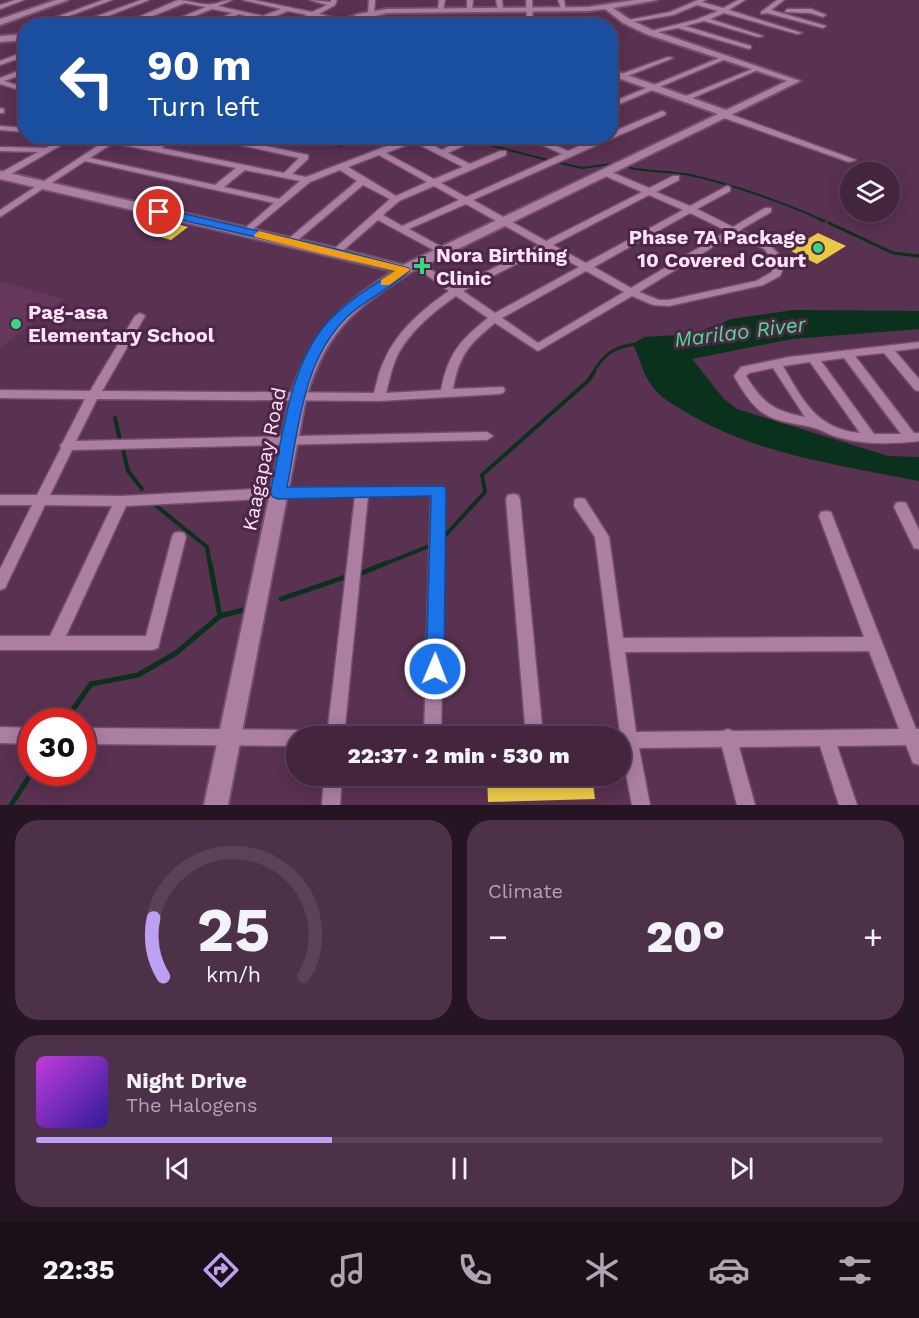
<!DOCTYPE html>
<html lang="en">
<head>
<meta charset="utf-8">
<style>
  body { margin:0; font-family:"Work Sans",sans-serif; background:#4d3148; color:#f1f3f6; height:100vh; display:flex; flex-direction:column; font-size:22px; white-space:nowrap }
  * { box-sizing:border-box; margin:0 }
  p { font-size:20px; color:#afa5b0 }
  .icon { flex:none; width:33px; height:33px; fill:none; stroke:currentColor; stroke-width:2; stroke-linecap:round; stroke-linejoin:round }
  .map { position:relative; height:805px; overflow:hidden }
  .details { display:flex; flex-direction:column; gap:15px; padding:15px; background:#251422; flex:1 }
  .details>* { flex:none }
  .banner { position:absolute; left:18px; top:18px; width:600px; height:126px; border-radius:24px; box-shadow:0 3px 15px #0003,0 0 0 2px #5b4257; background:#1a4fa0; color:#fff; overflow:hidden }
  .tools { position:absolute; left:840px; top:162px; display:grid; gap:12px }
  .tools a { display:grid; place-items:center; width:60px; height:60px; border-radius:50%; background:#43253d; box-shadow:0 3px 15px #0003,0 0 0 2px #5b4257; font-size:30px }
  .speed { position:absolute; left:18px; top:708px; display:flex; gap:12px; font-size:30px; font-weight:700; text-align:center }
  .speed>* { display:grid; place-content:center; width:78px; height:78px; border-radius:50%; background:#43253d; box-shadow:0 3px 15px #0003,0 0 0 2px #5b4257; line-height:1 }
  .speed .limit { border:9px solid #d22; background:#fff; color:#111 }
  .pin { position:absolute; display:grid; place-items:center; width:51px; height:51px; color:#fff; margin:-26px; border:3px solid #fff; border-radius:50%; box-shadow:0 2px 6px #0007 }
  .me { position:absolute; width:66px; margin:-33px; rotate:1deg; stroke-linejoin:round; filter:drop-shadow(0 0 4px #0008) }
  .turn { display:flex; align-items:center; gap:21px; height:126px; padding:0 30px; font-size:27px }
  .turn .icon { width:78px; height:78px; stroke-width:2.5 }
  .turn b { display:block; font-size:42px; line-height:51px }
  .big { font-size:45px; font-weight:800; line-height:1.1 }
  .details .widget { flex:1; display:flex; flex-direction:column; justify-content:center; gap:9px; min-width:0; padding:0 21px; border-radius:24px; background:#4d3148 }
  .details .dial { align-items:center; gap:0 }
  .dial svg { height:156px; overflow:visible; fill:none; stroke:#5b4257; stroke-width:7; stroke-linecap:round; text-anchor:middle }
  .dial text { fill:#f1f3f6; stroke:none }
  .song { display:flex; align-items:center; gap:18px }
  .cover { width:72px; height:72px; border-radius:9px; background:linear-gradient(135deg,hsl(290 70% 55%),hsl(250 70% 35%)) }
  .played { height:6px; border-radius:3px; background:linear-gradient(90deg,#bca0f2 35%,#5b4257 35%) }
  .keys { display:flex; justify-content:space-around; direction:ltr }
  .heat { display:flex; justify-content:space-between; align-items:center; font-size:33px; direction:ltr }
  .details .tiles { flex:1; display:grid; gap:15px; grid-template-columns:1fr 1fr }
  .widget:last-child { grid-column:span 2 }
  .trip { position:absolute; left:286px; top:726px; width:345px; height:60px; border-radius:30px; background:#43253d; box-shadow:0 3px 15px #0003,0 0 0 2px #5b4257; font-weight:800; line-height:60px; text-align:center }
  .dock { display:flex; height:96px; justify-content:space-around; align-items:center; background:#1b0f18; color:#afa5b0 }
  .dock .icon { width:42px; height:42px }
  .dock .selected { color:#bca0f2 }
  .dock b { font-size:27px; color:#f1f3f6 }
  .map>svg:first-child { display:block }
</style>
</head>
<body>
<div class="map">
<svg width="919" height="805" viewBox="0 0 919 805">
  <rect width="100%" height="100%" fill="#593151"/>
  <path fill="#65375d" d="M0 281 63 299 0 348Z"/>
  <path fill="#0a311b" d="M794 310 919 311V329L792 339 692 359 724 399 737 409 888 456 919 457V481C840 465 753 454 684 411 672 404 660 397 652 386 643 374 639 357 633 344L644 337 694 334 731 319Z"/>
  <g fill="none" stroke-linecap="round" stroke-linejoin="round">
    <g stroke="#0a311b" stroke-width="2">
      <path d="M284 136 304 143 341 146 352 140 413 136"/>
      <path d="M455 136 548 160"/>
      <path d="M560 163 582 168 611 164"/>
      <path d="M630 168C650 172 670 171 690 175 731 184 783 202 822 220"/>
    </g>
    <g stroke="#0a311b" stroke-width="3">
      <path d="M819 219 824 221"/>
      <path d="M829 223 893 253 919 256"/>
      <path d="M593 373C604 353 616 346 638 344"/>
    </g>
    <g stroke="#0a311b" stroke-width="4">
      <path d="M115 418 121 444"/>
      <path d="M123 449 128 471 142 489"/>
      <path d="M154 504 207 547 210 565"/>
      <path d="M442 539 485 492 482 475 589 380 594 372"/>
      <path d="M382 565 432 545"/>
    </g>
    <g stroke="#0a311b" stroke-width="5">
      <path d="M210 563 220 616"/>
      <path d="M362 573 386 563"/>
      <path d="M281 599 348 576"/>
      <path d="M64 722 91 684 138 675 176 653 220 616 247 609"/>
      <path d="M11 805 32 772"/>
    </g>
  </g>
  <g fill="#eac946">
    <path d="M174 223 188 227 171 240 157 236Z"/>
    <path d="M818 233 846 246 817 264 789 250Z"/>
    <path d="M487 776H592L595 799 488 802Z"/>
  </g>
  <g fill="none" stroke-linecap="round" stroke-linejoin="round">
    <defs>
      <g id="street">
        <path d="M15 0H24L0 9V5Z"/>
        <path d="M103 0H112L42 26H32Z"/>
        <path d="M141 0H149L85 25 44 26 84 21Z"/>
        <path d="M178 0C189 0 202 6 213 4 220 3 224 0 232 0L218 6 263 16 281 9 243 0H254L312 12 327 5 310 0 331 2V0H337L335 5 319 14 349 21 346 23 314 16 296 26H287L307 15 288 11 251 26H241L257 19 239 14 213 26H203L232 13 212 9 170 26H160L206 7 185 3 128 26H118Z"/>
        <path d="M369 0H375L374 13 371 15 368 13Z"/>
        <path d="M439 0H445L443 11 438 10Z"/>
        <path d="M467 0H473L472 11 467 10Z"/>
        <path d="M496 0H502L503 11 498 10Z"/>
        <path d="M526 0H532L533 26H388L527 21Z"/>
        <path d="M558 0H564L566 11H562Z"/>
        <path d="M698 0H706L702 2 723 8 738 0H745L729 10 802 33 797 34 724 13 710 19 763 36 758 37 704 21 685 26 751 46V48L749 49 678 28 649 34 646 32 695 20 718 11 697 5 673 15 626 23 623 21 670 12Z"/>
        <path d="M777 0H784L771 10 826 26 823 28 767 13 761 14V12Z"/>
        <path d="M787 9H811L826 15 823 17 810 13 785 12Z"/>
        <path d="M26 51V56L0 65V61Z"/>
        <path d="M724 56 727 58 726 59 610 108V103Z"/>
        <path d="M668 57 673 58 610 83V78Z"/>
        <path d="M26 68V73L4 81 26 88V92L0 84V78Z"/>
        <path d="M755 68 760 69 688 100 681 98Z"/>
        <path d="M0 108 4 109V113H0Z"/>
        <path d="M662 111 666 113 665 115 473 200 546 241 642 192 603 175V171H609L649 188 673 176H679V180L656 192 690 206 727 186 730 187V191L697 209 733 227 765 208H771V212L740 230C759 239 792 251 780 276L763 285 669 306 653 305 632 296 538 351 495 323C469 344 459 355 453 389L503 387 505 390 503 393 499 394 379 401 97 399 76 441 487 432 493 436 487 440 72 450 50 495 121 496 278 488 443 487 445 490 441 736H424L431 495 368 496 344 736H327L355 496 278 498 126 506 66 636H146L172 537 174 533 179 532 184 533 186 537 158 648 152 650H0V636H50L112 506 45 505 5 588 0 590V569L32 505H0V495H37L61 448 60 446 63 442 85 399 0 398V390L90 391 135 316 140 313 145 316 102 391 374 393C377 382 379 371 384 361 396 332 424 308 449 291L414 266V262H420L456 287 539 245 466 204 409 229 447 250V254H441L378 220 339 254H333V250L390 199 363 185 293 244H287V240L357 181 340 170 310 182 246 235 241 232 243 230 274 203 85 161 0 217V210L105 141 88 136H106L153 146 166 136H176L161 148 284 173 299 158 200 136H218L308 155V159L292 174 306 177 413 136H426L421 139 442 150 457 142H463V146L448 153 470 164 500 151H506V155L441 183 466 197 562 154 522 136H534L568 151 601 136H610V133ZM414 142 463 167 434 179 386 153ZM113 143 236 168 215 185 90 158ZM379 155 427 182 396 196 348 167ZM245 170 300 181 279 199 224 187ZM434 186 459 200 402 226 383 215 399 201ZM649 195 683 210 586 263 553 245ZM690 213 727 231 631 288 594 267ZM734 234 764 249 773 260 772 272 756 281 669 300H659L639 292ZM546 249 579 267 495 313 463 291ZM586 271 624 292 538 343 502 318ZM456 296 488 318C460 340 448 354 441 390L386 393C389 382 391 371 395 361 406 334 433 312 456 296Z"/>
        <path d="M721 113H727L856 160 849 162 721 117Z"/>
        <path d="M0 126 26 128V132L0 130Z"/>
        <path d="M66 136H77L6 177H0V173L38 152 0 151V147L46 148Z"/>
        <path d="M919 342V348L895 351 919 379V391L915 390 884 353 855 356 914 433H919V441C893 444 866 445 841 438 830 436 821 429 811 427 793 423 773 422 759 410 748 400 741 388 734 376L741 367 789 357ZM844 358 901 434H874L821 361ZM810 362 860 433C817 429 803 401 783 366ZM773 368 805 417C773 411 763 403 746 376L749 373Z"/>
        <path d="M513 494 518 495 520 499 543 736H526L506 499 508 495Z"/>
        <path d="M580 498 585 499 609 537 623 638 864 637 819 516 821 512 826 511 831 512 916 729H919V765L913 763 906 745 837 746 857 805H839L820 746 739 747 755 805H737L722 747 639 748 650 805H632L621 747V736H616L620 733 595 537 574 506 575 499ZM869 651 899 729 733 731 728 729 723 731 636 732 625 652Z"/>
        <path d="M901 502 906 503 919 530V549L914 548 894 507 896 503Z"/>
        <path d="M0 727 32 728V744L0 743Z"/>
        <path d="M82 728 297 730 303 732 305 736H297V746L82 744Z"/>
        <path d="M324 776H342L340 805H322Z"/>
      </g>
      <g id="secondary">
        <path d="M56 0H68L0 25V19Z"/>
        <path d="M635 0H657L613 8 629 19 652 30 800 81 409 273C353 310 326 331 306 398L228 805H204L290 398C310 333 337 308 393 271L0 179V171L336 248 403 265 718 114 610 75V69L726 110 787 81 646 34 623 23 605 9 588 11 387 13C373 16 342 28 333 24L358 14 387 9 588 7Z"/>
        <path d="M26 34V40L0 42V36Z"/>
      </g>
    </defs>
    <use href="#street" stroke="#72506b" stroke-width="3"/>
    <use href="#secondary" stroke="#72506b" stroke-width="4"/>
    <use href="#street" fill="#ac7ea2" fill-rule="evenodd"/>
    <use href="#secondary" fill="#ac7ea2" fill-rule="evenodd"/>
  </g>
  <path fill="#1a73e8" stroke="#114b97" stroke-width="1.5" d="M159 208 336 249 408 268 410 270C394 287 366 299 347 317 302 361 299 428 287 487L444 486 446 490 444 669 441 675 435 677 428 675 426 669 431 496 278 499 273 497 270 493C283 439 288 368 326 324 345 302 371 287 395 271L334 255 155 214V209Z"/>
  <path fill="#f59e0b" d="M259 231 408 268 410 270 389 285H381V280L395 271 255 237 254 235Z"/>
  <g fill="#34d881" stroke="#4d2646" stroke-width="2">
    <circle cx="818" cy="248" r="6"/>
    <path d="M419 257h6v6h6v6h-6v6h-6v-6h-6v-6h6z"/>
    <circle cx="16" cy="324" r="6"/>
  </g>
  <g text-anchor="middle" stroke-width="6" stroke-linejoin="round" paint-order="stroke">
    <g font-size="20" font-weight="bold" fill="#fbe2f5" stroke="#4d2646" text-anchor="start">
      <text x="806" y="244" text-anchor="end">Phase 7A Package<tspan x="806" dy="23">10 Covered Court</tspan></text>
      <text x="436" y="262">Nora Birthing<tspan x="436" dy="23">Clinic</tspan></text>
      <text x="28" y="319">Pag-asa<tspan x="28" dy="23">Elementary School</tspan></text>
    </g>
    <g font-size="20" fill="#fbe2f5" stroke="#4d2646">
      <text transform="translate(264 459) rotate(-78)" y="7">Kaagapay Road</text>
    </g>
    <g font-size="21" font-style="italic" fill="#45e28b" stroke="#4d2646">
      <text transform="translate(740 332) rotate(-7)" y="7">Marilao River</text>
    </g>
  </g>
</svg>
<div class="tools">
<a><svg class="icon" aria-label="layers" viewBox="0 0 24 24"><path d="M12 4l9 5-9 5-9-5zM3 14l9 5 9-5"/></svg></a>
</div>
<div class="speed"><div class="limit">30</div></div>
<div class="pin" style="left:159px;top:212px;background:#d93025"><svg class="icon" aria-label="arrive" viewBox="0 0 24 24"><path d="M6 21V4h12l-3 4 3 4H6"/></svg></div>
<svg class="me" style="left:435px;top:669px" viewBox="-20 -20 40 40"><circle r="17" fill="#1a73e8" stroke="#fff" stroke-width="3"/><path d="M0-11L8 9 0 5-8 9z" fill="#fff"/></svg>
<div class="trip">22:37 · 2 min · 530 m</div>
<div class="banner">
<div class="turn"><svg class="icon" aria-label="left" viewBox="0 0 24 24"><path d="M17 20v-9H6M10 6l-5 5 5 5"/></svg><div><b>90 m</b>Turn left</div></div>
</div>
</div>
<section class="details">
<div class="tiles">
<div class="widget dial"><svg viewBox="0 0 100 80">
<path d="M14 69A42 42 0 1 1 86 69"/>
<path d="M14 69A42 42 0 0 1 9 39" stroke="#bca0f2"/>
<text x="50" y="56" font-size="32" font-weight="700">25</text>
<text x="50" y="72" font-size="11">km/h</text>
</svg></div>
<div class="widget"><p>Climate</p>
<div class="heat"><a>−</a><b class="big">20°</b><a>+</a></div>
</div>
<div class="widget">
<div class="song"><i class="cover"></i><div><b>Night Drive</b><p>The Halogens</p></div></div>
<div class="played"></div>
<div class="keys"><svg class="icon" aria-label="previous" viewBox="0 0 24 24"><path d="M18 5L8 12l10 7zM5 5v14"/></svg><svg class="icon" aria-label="pause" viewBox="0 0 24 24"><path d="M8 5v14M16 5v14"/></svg><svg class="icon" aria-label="next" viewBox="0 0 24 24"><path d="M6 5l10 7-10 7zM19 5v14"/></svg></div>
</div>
</div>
</section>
<nav class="dock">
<b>22:35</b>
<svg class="icon selected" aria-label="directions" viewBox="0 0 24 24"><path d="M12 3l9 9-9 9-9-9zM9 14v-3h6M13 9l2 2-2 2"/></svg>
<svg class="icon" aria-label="music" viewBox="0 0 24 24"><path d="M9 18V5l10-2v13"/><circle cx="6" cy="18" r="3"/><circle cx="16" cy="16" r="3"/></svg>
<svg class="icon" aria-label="phone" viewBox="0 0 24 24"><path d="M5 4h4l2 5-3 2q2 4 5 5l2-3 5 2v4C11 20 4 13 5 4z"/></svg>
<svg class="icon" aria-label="climate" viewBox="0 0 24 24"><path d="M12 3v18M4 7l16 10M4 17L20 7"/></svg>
<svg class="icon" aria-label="car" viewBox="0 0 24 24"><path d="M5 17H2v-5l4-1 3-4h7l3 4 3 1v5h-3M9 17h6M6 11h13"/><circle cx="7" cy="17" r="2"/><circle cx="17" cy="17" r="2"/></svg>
<svg class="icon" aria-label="filters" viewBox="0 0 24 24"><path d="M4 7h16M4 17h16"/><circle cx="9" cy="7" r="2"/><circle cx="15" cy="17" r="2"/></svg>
</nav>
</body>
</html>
